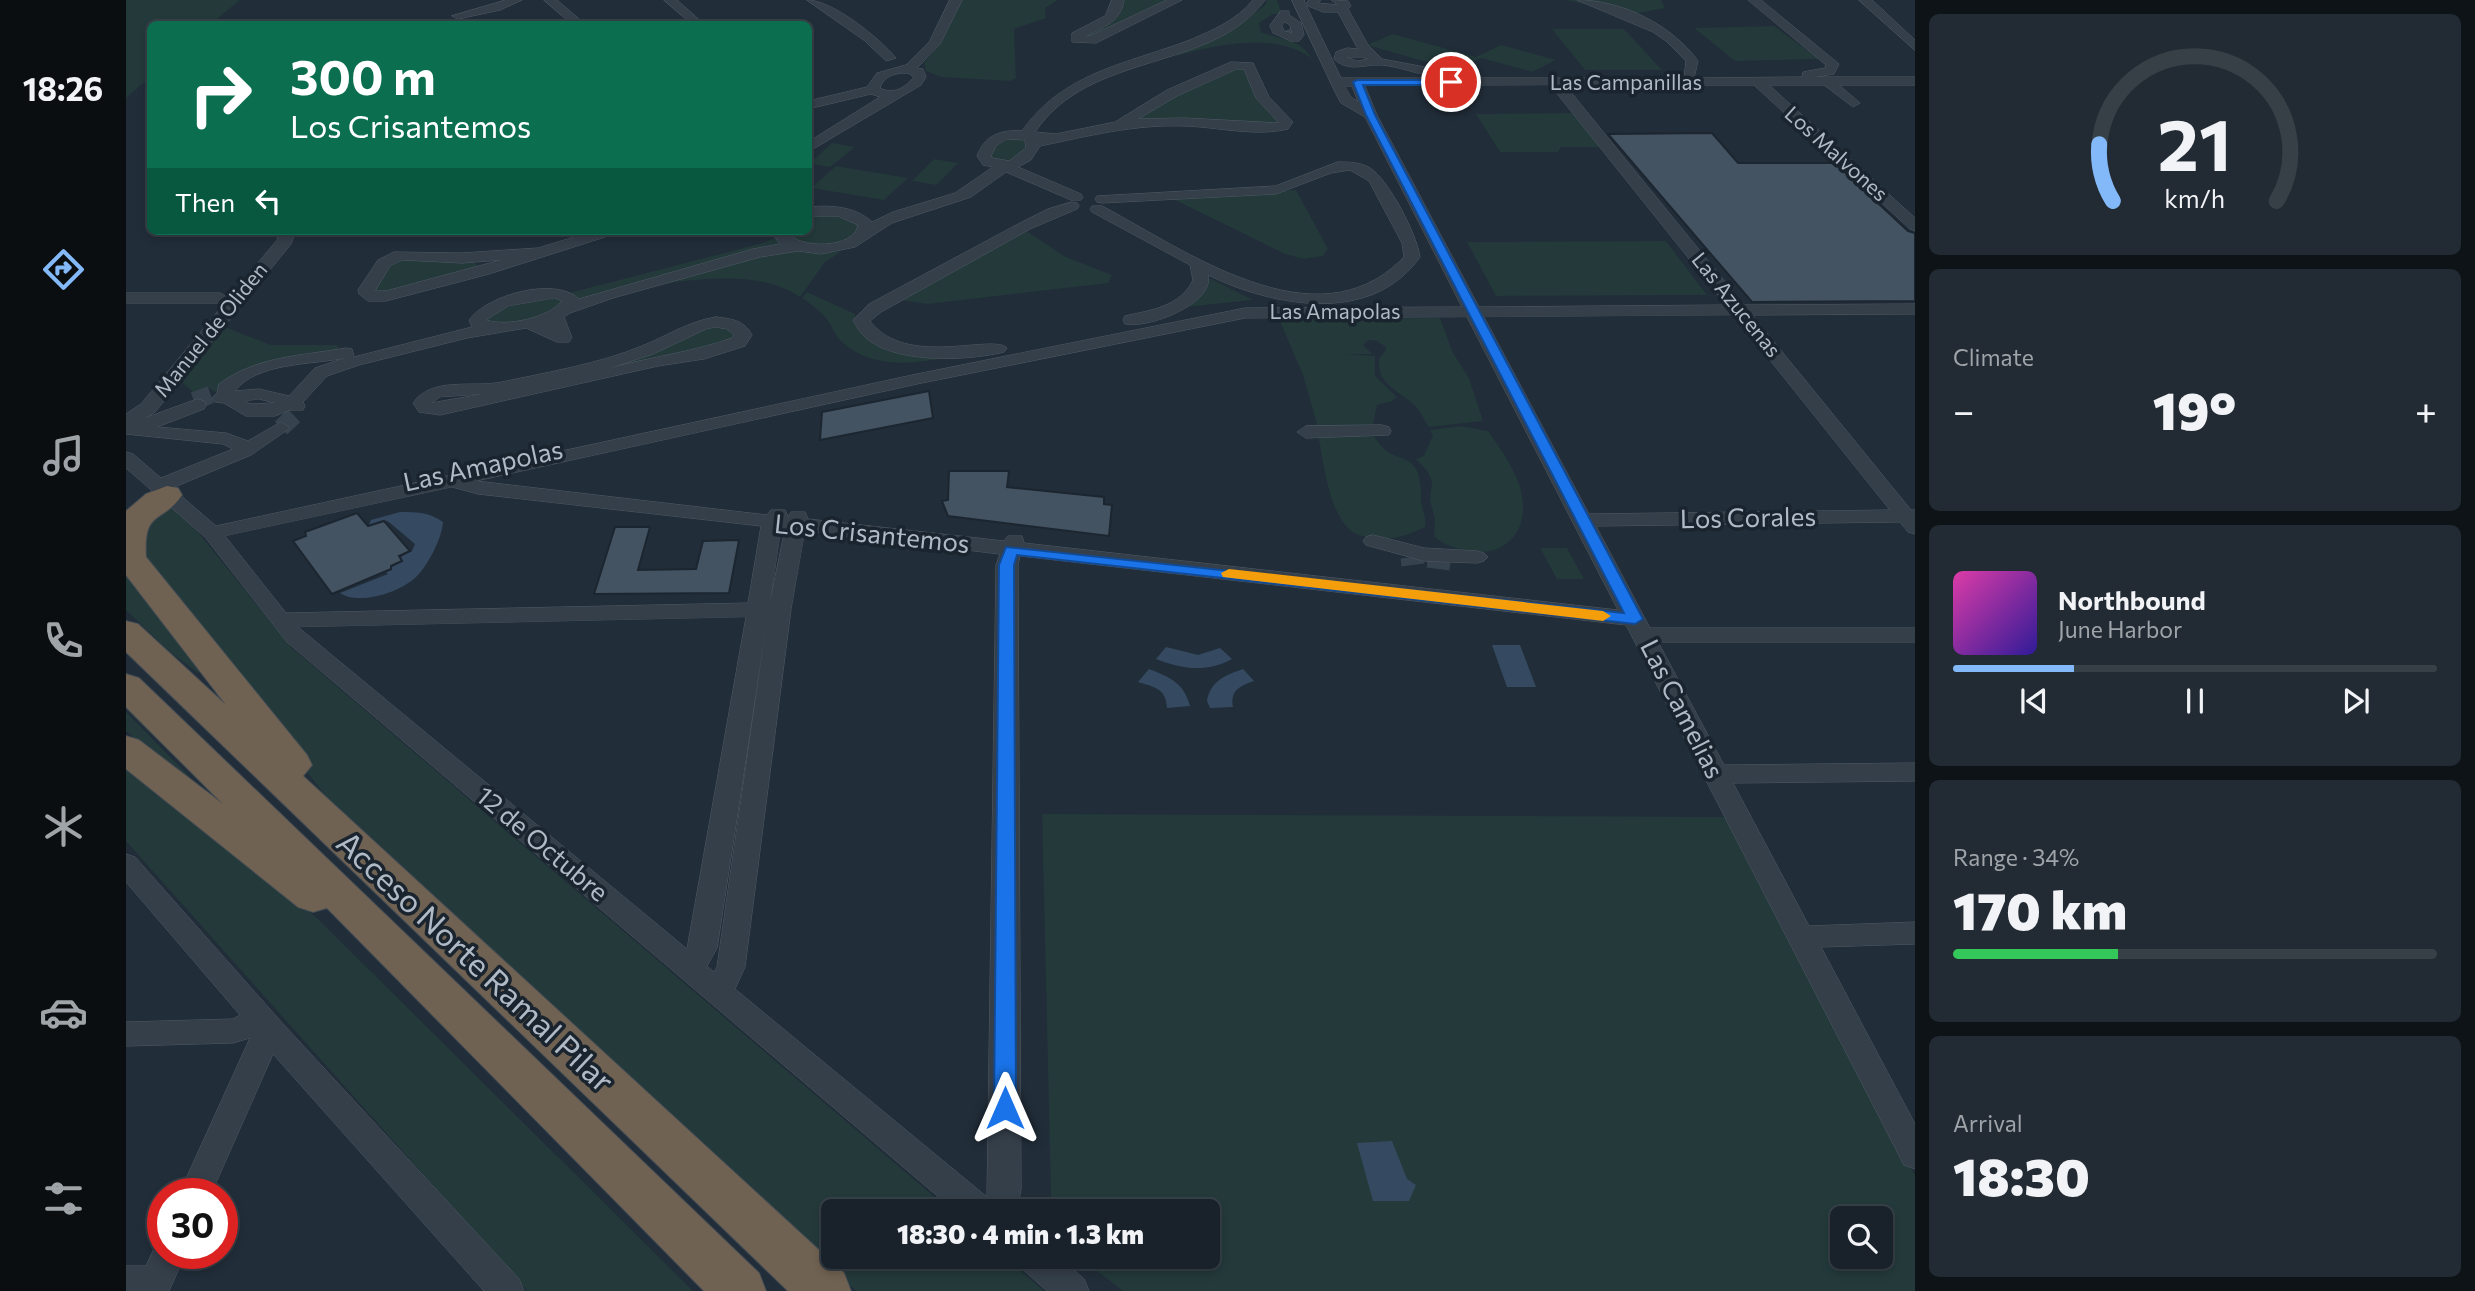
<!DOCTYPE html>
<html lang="en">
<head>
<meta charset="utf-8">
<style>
  body { margin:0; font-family:Commissioner,sans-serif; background:#222a33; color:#f1f3f6; height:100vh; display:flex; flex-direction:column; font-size:26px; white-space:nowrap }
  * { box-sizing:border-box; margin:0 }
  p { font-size:23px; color:#9fa4a9 }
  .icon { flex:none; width:38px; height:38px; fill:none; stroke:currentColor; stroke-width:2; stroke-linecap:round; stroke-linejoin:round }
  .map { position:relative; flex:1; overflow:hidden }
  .drawer { display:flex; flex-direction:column; gap:14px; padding:14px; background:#0e1318; width:560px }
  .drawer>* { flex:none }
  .guide { position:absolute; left:21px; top:21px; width:665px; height:214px; border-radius:10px; box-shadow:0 4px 10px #0003,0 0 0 2px #373f47; background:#0b6e4f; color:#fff; overflow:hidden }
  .buttons { position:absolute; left:1704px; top:1206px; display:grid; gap:14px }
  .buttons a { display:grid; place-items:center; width:63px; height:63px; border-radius:10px; background:#19222b; box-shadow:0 4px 10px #0003,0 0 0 2px #373f47; font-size:35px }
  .speed { position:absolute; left:21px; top:1178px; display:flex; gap:14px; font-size:35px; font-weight:700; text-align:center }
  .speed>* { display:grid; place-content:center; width:91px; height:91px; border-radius:50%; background:#19222b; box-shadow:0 4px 10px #0003,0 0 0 2px #373f47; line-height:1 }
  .speed .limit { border:10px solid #d22; background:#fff; color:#111 }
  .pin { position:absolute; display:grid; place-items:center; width:60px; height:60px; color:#fff; margin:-30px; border:4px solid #fff; border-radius:50%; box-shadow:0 2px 7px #0007 }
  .me { position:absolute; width:77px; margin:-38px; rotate:0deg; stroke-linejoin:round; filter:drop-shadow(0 0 5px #0008) }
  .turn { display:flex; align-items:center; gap:24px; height:147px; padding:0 28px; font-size:32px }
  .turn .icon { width:91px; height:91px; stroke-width:2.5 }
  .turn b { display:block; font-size:49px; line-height:60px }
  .then { display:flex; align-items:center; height:66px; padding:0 28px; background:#0003; gap:14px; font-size:26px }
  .big { font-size:52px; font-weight:800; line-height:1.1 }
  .drawer .tile { flex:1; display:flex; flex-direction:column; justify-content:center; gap:10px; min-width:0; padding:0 24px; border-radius:10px; background:#222a33 }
  .drawer .dial { align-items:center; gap:0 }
  .dial svg { height:182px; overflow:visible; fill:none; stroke:#373f47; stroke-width:7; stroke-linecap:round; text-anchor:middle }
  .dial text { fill:#f1f3f6; stroke:none }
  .song { display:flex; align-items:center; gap:21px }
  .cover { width:84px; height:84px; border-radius:10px; background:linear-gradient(135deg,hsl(320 70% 55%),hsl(250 70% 35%)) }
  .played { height:7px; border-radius:4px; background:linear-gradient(90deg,#83b9f8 25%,#373f47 25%) }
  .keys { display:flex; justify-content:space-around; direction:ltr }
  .heat { display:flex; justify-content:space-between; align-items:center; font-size:38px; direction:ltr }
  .charge { height:10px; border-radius:5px; background:linear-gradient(90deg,#34c759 34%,#373f47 0) }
  .trip { position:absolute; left:695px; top:1199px; width:399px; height:70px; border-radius:10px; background:#19222b; box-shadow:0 4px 10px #0003,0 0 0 2px #373f47; font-weight:800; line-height:70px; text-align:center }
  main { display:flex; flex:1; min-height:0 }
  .tabs { display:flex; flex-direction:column; width:126px; justify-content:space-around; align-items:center; background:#0a0e11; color:#9fa4a9 }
  .tabs .icon { width:49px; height:49px }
  .tabs .active { color:#83b9f8 }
  .tabs b { font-size:32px; color:#f1f3f6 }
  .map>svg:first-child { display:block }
</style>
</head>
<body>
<main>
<nav class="tabs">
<b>18:26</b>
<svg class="icon active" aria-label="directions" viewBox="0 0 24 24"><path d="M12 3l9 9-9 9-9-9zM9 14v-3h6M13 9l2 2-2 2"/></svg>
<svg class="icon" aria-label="music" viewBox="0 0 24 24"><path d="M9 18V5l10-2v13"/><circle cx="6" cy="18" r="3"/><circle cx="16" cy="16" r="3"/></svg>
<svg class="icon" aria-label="phone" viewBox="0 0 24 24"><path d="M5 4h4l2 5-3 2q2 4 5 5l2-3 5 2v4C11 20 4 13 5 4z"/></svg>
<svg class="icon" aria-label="climate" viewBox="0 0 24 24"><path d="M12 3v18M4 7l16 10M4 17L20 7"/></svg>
<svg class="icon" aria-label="car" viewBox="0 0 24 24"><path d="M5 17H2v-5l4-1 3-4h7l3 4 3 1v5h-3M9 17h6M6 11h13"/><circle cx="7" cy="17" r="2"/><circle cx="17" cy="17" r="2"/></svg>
<svg class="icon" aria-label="filters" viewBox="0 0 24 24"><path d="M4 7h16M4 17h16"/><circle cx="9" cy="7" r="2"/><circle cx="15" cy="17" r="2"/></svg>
</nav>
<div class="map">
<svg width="1789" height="1291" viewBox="0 0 1789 1291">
  <rect width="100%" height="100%" fill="#212d39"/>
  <g fill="#23393a" fill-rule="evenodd">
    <path d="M0 0H114L85 24H24V77L0 98Z"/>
    <path d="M835 0H932L919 8 920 18 888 29 890 78 884 81 815 77 800 71 798 63 814 44Z"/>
    <path d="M995 0H1046L964 40 957 34 966 31Z"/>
    <path d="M1140 0H1151L1156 14H1147L1133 23 1135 32C1154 40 1175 38 1186 59 1150 31 1087 45 1047 57L1123 18 1140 4Z"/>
    <path d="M1441 0H1535L1539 8 1503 15Z"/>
    <path d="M1648 26 1693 59 1609 61 1568 28Z"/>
    <path d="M1426 29H1498L1536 70H1459Z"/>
    <path d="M1267 34 1350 57 1375 45 1430 60 1406 72 1355 58 1329 70 1241 45Z"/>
    <path d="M1117 64 1159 124H994L1038 97Z"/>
    <path d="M1448 113 1476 147H1435L1432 152H1374L1350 114Z"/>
    <path d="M885 137 901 141 904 147 885 162 865 160 863 150Z"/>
    <path d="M706 143 729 147 704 167 683 164Z"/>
    <path d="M808 159 832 163 810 185 786 181Z"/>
    <path d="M710 166 782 178 758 200 685 188Z"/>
    <path d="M1170 190 1202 249 1197 256 1178 259 1159 254 1043 197Z"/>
    <path d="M708 214 734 224 733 235 704 246 668 242 660 231H682L683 216Z"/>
    <path d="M900 231 940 257 986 275 982 283 802 304 774 300Z"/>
    <path d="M648 238 658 246 637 247 450 301 443 293 637 243Z"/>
    <path d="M1540 241 1581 295 1370 296 1341 242Z"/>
    <path d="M662 252H715L699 262 674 297C633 270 576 279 531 284L638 255Z"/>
    <path d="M274 257 343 260 353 266 351 269 250 295 246 289 264 260Z"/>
    <path d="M1085 279 1127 300 1059 307 1079 280Z"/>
    <path d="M681 292 729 314 730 319 751 340 840 354C799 362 750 373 716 342 709 336 706 326 701 319 694 311 685 304 676 298Z"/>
    <path d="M433 297 439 301 438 306 395 323 362 322 357 318 375 307Z"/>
    <path d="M1314 318 1327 353 1343 378 1357 421 1303 427C1298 421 1296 414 1291 408 1275 390 1250 387 1253 358L1259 352 1260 347 1251 341 1243 340 1237 345 1246 354H1221L1249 356V376L1271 397 1266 401 1251 405 1246 429 1192 428 1177 375 1153 319Z"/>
    <path d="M584 325 608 328 611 340 484 371 480 368Z"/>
    <path d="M99 327 145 345H211L215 353 169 357 88 392 83 388 68 393 56 382Z"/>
    <path d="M1335 426 1362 431C1376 451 1396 478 1397 504 1399 540 1370 559 1337 550 1326 547 1316 544 1308 536L1309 519 1304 501 1306 482 1302 472 1290 459 1298 456 1307 435 1304 430Z"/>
    <path d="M1247 434C1266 472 1297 442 1295 500 1295 509 1301 516 1299 527 1283 535 1269 540 1252 538 1245 537 1236 537 1230 534 1203 520 1198 463 1192 435Z"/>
    <path d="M46 508 55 511 165 647 825 1211H707V1256L878 1257 918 1291H730L243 835 204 801 17 569 16 519 34 509Z"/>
    <path d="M1414 548H1441L1458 579H1431Z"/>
    <path d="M0 563 77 669 72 673 44 652 0 610Z"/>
    <path d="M0 712 62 775 89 808 0 731Z"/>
    <path d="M0 759 192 919 567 1291H401L0 841Z"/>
    <path d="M916 814 1601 817 1789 1175V1291H997L953 1257 1082 1256V1211H927L925 1195ZM1717 1218H1755V1256H1717Z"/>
  </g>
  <g fill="#354a61">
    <path d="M274 512C291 512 303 512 317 522 316 538 302 565 291 576 276 592 233 606 214 593L262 574 260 572 266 570V567L277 561 275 557 286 551 289 544 263 522 258 520 243 525 245 520Z"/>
    <path d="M1366 645H1394L1410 687H1381Z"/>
    <path d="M1040 647 1072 655 1094 648 1106 659C1080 673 1056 669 1030 659Z"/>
    <path d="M1023 669C1044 677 1058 683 1064 706L1041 708C1040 688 1028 687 1012 682Z"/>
    <path d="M1117 669 1128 681C1114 686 1104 690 1107 707L1084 708 1081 701C1084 681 1100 675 1117 669Z"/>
    <path d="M1266 1141 1281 1179 1290 1185 1283 1201H1247L1231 1143Z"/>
  </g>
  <g fill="#445361" stroke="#1c2630" stroke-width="2">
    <path d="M1586 133 1612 163H1709L1782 231 1789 233V301L1626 302 1482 134Z"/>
    <path d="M803 391 807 418 694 440 696 412Z"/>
    <path d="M823 471H883L881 487 978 497V504L986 505 983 536 822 516 816 501 822 500Z"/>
    <path d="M231 513 242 526 258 521 284 551 273 556 276 561 265 566V569L206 594 167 541 180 536 179 532Z"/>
    <path d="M489 527H524L512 570 570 569 577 541 613 540 603 593 468 594Z"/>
  </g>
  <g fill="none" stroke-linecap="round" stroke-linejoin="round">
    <path stroke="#36424e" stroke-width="13" stroke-dasharray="13 6" stroke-linecap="butt" d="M1164 29 1165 32"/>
    <g stroke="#36424e" stroke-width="18" stroke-dasharray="18 9" stroke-linecap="butt">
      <path d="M68 401 89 393"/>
      <path d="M155 428 171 413"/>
    </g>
    <g stroke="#36424e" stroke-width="23" stroke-dasharray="23 11" stroke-linecap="butt">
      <path d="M1286 557 1287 565"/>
      <path d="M1312 569 1313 561"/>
    </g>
    <defs>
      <g id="minor">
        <path d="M380 0H396L374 10 332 19 326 16Z"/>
        <path d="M418 0H431L459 24H446Z"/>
        <path d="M538 0H551L578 24H566Z"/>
        <path d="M681 0C707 0 753 38 770 58L760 61 739 41Z"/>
        <path d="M824 0H836L814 44 791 68 797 69 800 77 795 85 682 152V142L754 97 745 94 682 109V101L741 87 751 73 780 65 803 42ZM782 73 788 77C779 88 767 95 754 88 758 75 770 73 782 73Z"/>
        <path d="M986 0H998C995 21 977 28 960 36H964L1041 0H1056L970 43 946 42V33L979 16Z"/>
        <path d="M1127 0H1139C1085 73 964 50 909 132L930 134 989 122 1041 90 1105 62 1127 63 1143 97 1167 122 1162 129C1129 137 1092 127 1059 126 1009 124 962 136 914 146L905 160 892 167 955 194 957 197 955 200H945L880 172 845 197 766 223 729 247 695 254 672 251 634 257 487 298 444 313 438 317 446 338 443 342H431L400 328 341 338 233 365 201 376 177 402 179 406 177 410H164L149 416H120L98 403 89 402 86 398 91 393 93 384C131 356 175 356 220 348L226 349 228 357 346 327 343 320C361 295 429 276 453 299L627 249 654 244 644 231H660C672 250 729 249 732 225L712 216H682V207C704 205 729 206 746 222L767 212 829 193 867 167 857 165 851 156C858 136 875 129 896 131 937 72 1001 64 1064 40 1087 30 1111 20 1127 0ZM1111 69H1118L1130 98 1153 123 1058 118 1012 119 1051 96ZM881 139 899 140 900 148 883 161 867 158 865 156 870 146ZM429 298 436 301C422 318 381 327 360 320L382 306ZM219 358 189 368 163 396 133 389 109 391C131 362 186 365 219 358ZM133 399 149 403 124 404 119 401Z"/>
        <path d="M1166 0H1178L1179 4 1183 0H1195L1192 3 1212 5 1205 0 1222 1 1225 6 1222 9 1242 45 1256 59 1304 68 1310 72 1304 76C1288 73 1266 64 1249 65 1234 66 1221 71 1208 59L1210 52 1221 48 1232 49 1212 12H1197L1180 5 1215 78H1558L1560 61 1540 41 1527 32 1451 0C1496 0 1546 25 1572 61L1568 78 1676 77 1677 72 1699 68 1700 65 1622 0H1635L1713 64 1708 74 1689 77H1789V85H1713L1734 103 1727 107 1698 85H1643L1789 218V231L1784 229 1628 85H1439L1618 305 1789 304V314L1626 315 1785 510H1789V534L1782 532 1774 522 1470 526 1524 628H1789V642H1532L1598 765 1789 763V781L1607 783 1683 926 1789 922V944L1695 947 1789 1124V1169L1778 1165 1500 625 894 556 892 565 895 1189 891 1211H829L161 642 79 537 0 468V452L7 454 35 478 107 449 97 444 0 434V414L15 404 151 240 154 231H170L165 244 29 412 19 418 71 399 78 401 80 405 78 409 31 427 100 433 122 441 155 422 164 428 125 455 46 488 90 526 791 374 1119 308 1336 307 1239 117 1215 103 1210 94ZM1220 57H1237L1242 59 1232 61ZM1425 85V86L1600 305 1353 307 1251 115 1239 86ZM1219 86H1226L1232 102 1225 97ZM1608 315 1764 510 1463 514 1358 317ZM1341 317 1492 610 898 543 896 536H882L878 541 682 519 679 512H665L662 517 659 510H645L641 515 350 481 791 384 1119 318ZM326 487 352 494 635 526 622 603 160 613 99 536ZM655 529H659L644 602ZM679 531 874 554 870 565 861 1197 609 989 619 967 665 609ZM620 617 561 949 172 627ZM640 627 591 967 588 972 581 966 591 948Z"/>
        <path d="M1733 0H1746L1789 40V50Z"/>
        <path d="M1155 11H1163V15L1175 23 1178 35 1173 41H1165L1147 33 1144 26ZM1159 22 1164 25 1166 33 1158 31 1156 26Z"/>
        <path d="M1212 162C1223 162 1234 162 1244 168 1263 180 1291 235 1294 257 1245 326 1146 306 1082 275 1089 304 1021 329 999 324L997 320 999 316C1025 310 1054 307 1067 280L1064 265 966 212 964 209 966 206H976C1059 250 1189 345 1275 260L1278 257 1276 243 1243 181 1224 170 1205 173 1150 194 976 203 971 202 969 199 971 196 1149 186Z"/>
        <path d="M946 202 951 203 953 206 951 209 904 229 755 312 744 321C780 369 867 333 881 348L878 352C841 361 770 364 740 338 734 333 730 326 727 320L743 304 894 223 922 209Z"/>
        <path d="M468 231H480L482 234 479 237 363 274 260 301H242L233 294 232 290 252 260 268 252 336 253 412 248ZM277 260 336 263 375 260 260 291H249L264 266Z"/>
        <path d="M0 293H94L102 298 94 303H0Z"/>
        <path d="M590 317C606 319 618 320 626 335L619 346 578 359 532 366 314 415 293 412 287 403C306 376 347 388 376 382 423 372 472 364 516 346 541 336 563 321 590 317ZM590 327 601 329 608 335 606 338C567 352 525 357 484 368L527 354 580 329ZM357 394 305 403 314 397Z"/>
        <path d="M1256 425 1263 427 1265 431 1263 435 1180 438 1171 432 1180 426Z"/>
        <path d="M1247 535 1298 548 1351 551 1358 553 1362 557 1358 561 1351 563 1298 561 1240 545 1237 541 1240 537Z"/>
        <path d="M0 854 9 857 158 1025 393 1279 398 1291H358L147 1054 85 1194H53L124 1038 107 1043 0 1046V1022L107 1019 114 1015 0 882Z"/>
        <path d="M37 1240V1253H60L43 1291H0V1266H20L31 1242Z"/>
        <path d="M889 1256H932L958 1279 963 1291H921L894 1267Z"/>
      </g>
      <g id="highway">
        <path d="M41 486 52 488 56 495C37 524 17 508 20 557L181 755 186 765 177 776 718 1273 725 1291H662L0 652V621L12 624 100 705 0 575V511L20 494Z"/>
        <path d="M0 674 13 678 633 1273 640 1291H578L201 908 187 912 172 907 0 769V736L13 740 97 804 0 707Z"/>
      </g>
    </defs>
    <use href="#minor" stroke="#505a64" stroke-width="1"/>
    <use href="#highway" stroke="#404a54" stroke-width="2"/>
    <use href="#minor" fill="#353f4a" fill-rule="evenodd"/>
    <use href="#highway" fill="#706252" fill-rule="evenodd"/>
  </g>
  <path fill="#1a73e8" stroke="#114b97" stroke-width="2" d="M1231 80H1325L1329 82 1325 85H1237L1249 115 1517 619 1509 624 891 555 888 565 890 1108 887 1115 879 1117 871 1115 868 1108 873 565 880 547 1498 613 1240 115 1227 82Z"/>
  <path fill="#f59e0b" d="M1103 569 1477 611 1485 616 1477 621 1097 577 1095 573Z"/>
  <g text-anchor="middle" stroke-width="7" stroke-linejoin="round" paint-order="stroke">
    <g font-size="21" fill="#b0bac6" stroke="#1a242e">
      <text x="1500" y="90">Las Campanillas</text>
      <text transform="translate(1710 154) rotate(42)" y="7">Los Malvones</text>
      <text transform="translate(1610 305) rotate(51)" y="7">Las Azucenas</text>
      <text x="1209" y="319">Las Amapolas</text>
      <text transform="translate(85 330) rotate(-51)" y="7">Manuel de Oliden</text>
    </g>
    <g font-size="26" fill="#b0bac6" stroke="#1a242e">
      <text transform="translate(357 466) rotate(-12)" y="9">Las Amapolas</text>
      <text transform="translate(1622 518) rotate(-1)" y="9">Los Corales</text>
      <text transform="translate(746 534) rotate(6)" y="9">Los Crisantemos</text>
      <text transform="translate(1556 709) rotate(63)" y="9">Las Camelias</text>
      <text transform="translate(416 844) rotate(40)" y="9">12 de Octubre</text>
    </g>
    <g font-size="32" fill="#b0bac6" stroke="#1a242e">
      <text transform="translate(349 962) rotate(43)" y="11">Acceso Norte Ramal Pilar</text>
    </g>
  </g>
</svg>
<div class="buttons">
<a><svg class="icon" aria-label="search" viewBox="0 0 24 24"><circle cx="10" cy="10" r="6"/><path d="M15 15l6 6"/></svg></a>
</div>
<div class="speed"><div class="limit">30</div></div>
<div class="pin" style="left:1325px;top:82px;background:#d93025"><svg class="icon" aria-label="arrive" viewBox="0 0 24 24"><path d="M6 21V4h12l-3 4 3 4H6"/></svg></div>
<svg class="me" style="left:879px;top:1108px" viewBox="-20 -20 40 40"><path d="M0-17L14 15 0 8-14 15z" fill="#1a73e8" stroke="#fff" stroke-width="4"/></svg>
<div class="trip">18:30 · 4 min · 1.3 km</div>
<div class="guide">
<div class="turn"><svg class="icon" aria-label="right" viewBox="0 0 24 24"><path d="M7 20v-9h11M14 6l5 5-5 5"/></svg><div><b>300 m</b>Los Crisantemos</div></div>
<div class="then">Then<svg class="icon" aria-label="left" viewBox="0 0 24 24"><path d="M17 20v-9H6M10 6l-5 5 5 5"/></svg></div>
</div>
</div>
<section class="drawer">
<div class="tile dial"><svg viewBox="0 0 100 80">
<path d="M14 69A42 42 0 1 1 86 69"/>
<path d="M14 69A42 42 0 0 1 8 44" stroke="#83b9f8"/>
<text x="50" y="56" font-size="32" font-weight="700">21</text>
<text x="50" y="72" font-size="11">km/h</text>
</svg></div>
<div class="tile"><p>Climate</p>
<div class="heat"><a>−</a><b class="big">19°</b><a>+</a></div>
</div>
<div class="tile">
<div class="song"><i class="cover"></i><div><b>Northbound</b><p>June Harbor</p></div></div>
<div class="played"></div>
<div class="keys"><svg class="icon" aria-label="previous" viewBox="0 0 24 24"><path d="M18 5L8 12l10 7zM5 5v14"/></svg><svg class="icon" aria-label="pause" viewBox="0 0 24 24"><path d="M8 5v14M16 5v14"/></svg><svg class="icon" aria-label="next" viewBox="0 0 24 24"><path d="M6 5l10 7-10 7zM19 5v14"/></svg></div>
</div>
<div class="tile"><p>Range · 34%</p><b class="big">170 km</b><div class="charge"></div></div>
<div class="tile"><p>Arrival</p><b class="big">18:30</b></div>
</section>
</main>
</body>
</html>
